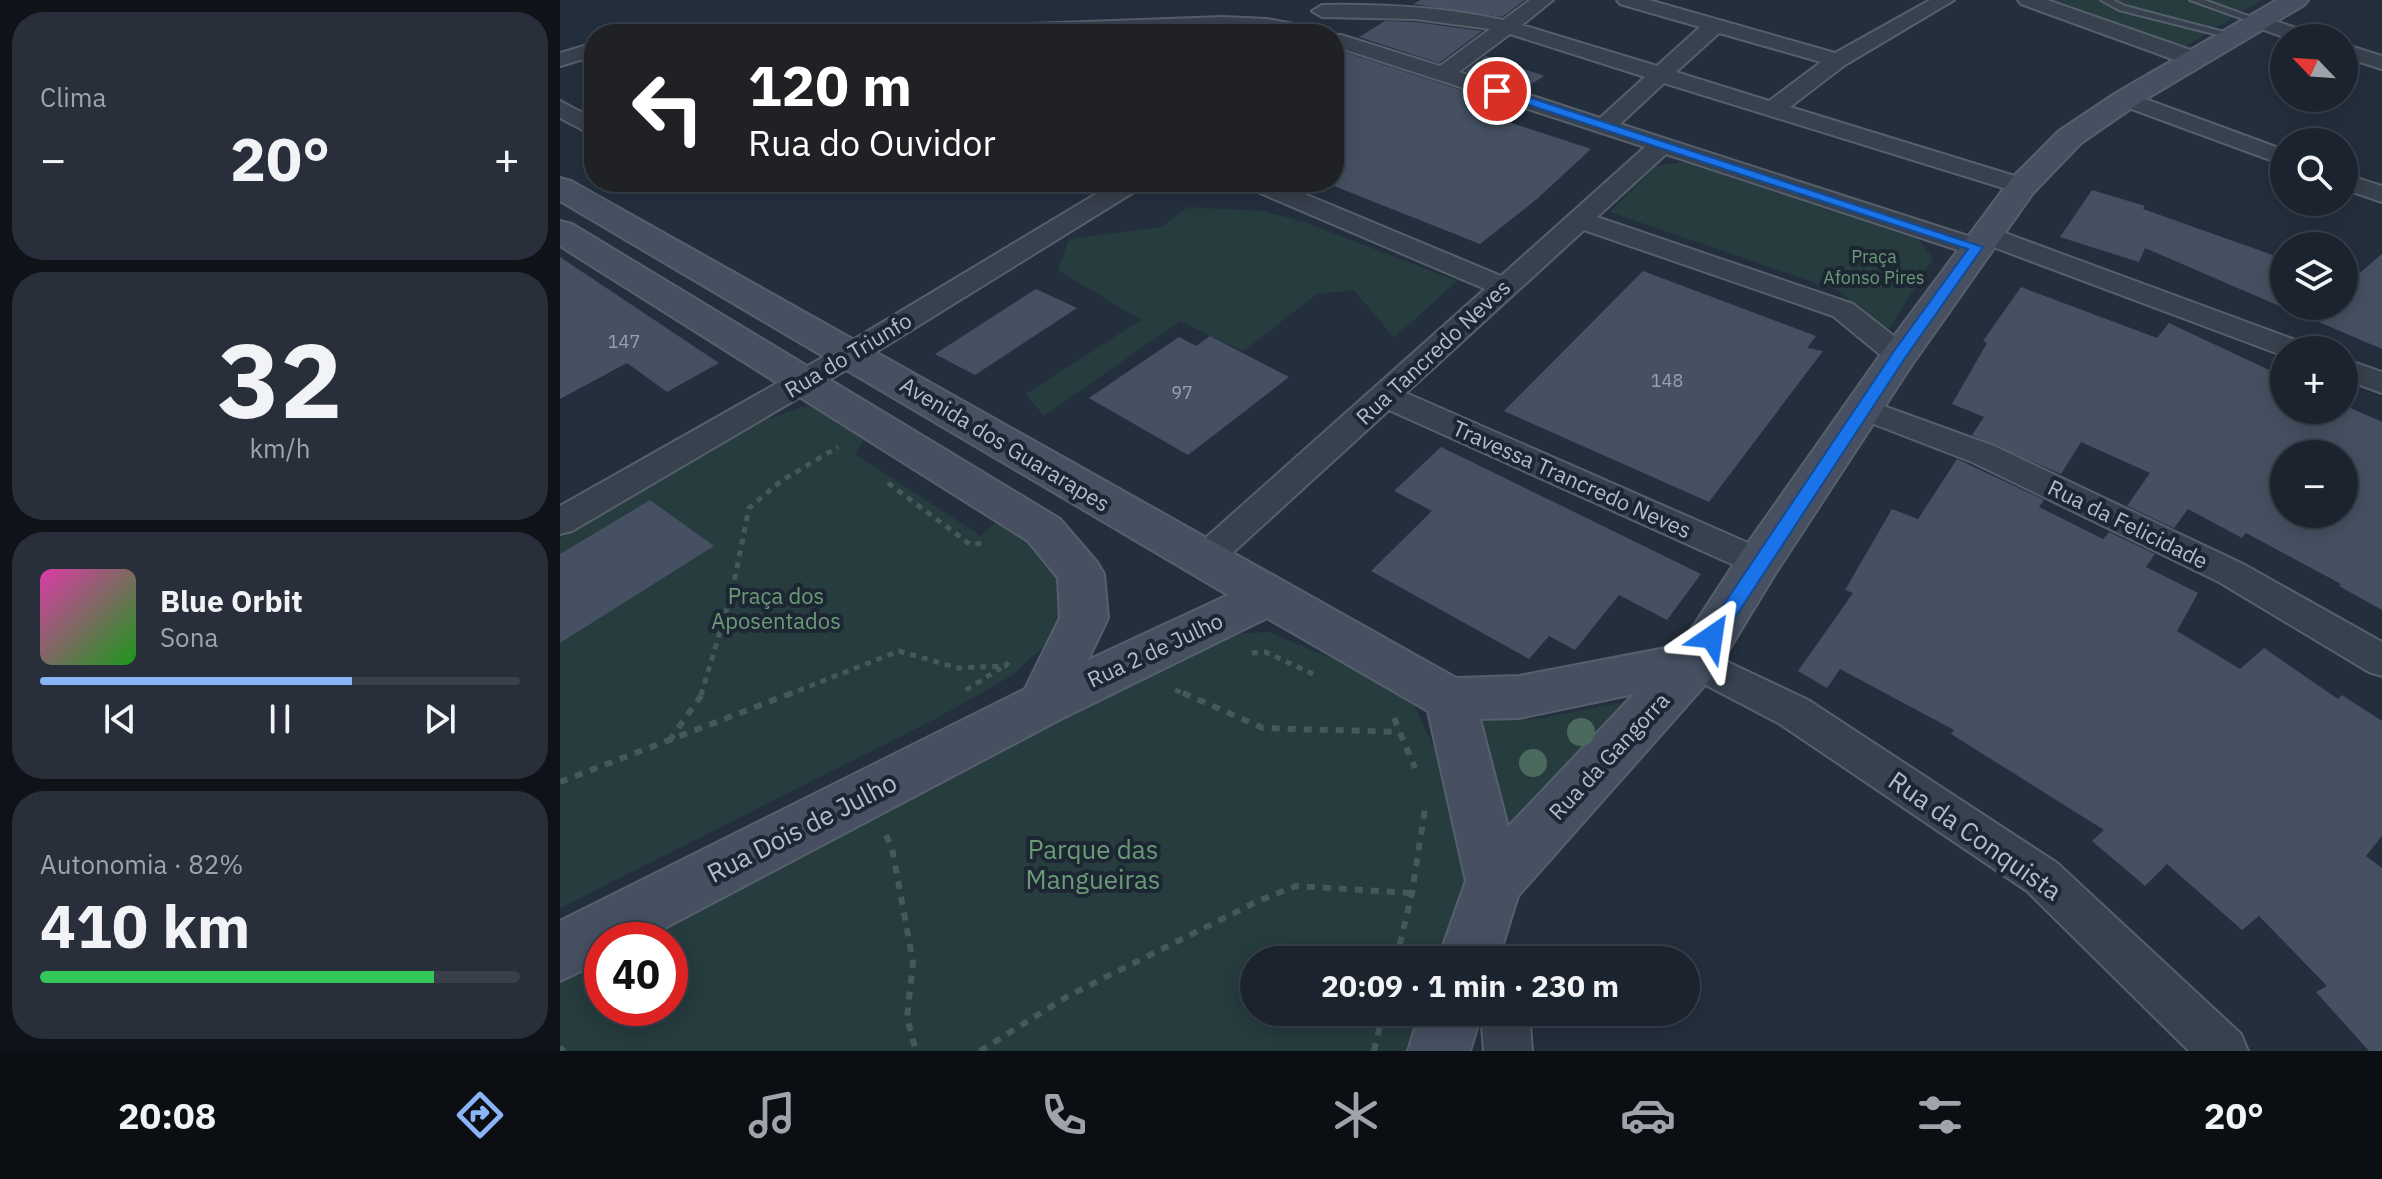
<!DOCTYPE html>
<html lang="pt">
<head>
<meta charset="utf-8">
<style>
  body { margin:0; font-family:"IBM Plex Sans",sans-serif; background:#282f3a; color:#f1f3f6; height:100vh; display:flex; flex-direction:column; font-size:30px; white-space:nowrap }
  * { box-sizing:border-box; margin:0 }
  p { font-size:26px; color:#a0a4aa }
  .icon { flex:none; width:44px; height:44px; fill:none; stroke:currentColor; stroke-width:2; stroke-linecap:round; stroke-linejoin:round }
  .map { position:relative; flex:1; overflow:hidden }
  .panel { display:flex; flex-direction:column; gap:12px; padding:12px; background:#0f1319; width:560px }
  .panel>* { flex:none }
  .banner { position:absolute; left:24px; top:24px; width:760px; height:168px; border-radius:32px; box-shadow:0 4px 20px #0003,0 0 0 2px #39404a; background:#202124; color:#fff; overflow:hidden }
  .needle { width:52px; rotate:295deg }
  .buttons { position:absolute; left:1710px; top:24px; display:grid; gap:16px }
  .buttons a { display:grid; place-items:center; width:88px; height:88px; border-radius:50%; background:#1b232e; box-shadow:0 4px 20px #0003,0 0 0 2px #39404a; font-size:40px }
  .speed { position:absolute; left:24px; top:922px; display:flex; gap:16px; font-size:40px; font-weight:700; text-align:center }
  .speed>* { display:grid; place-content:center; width:104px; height:104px; border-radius:50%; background:#1b232e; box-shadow:0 4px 20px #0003,0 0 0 2px #39404a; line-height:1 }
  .speed .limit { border:12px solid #d22; background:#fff; color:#111 }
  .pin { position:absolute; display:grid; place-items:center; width:68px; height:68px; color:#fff; margin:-34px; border:4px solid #fff; border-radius:50%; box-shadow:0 2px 8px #0007 }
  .me { position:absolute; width:88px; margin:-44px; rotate:32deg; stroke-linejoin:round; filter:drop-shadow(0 0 6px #0008) }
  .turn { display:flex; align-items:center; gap:28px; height:168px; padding:0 32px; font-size:36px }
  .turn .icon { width:104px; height:104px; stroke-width:2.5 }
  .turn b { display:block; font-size:56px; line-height:68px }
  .big { font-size:60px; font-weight:800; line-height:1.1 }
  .panel .widget { flex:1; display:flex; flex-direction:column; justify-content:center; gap:12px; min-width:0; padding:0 28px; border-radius:32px; background:#282f3a }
  .panel .dial { align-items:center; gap:0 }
  .dial b { font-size:104px; line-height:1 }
  .song { display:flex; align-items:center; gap:24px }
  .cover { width:96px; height:96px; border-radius:12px; background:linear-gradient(135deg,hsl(320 70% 55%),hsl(120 70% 35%)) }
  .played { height:8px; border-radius:4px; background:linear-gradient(90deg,#8ab4f8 65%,#39404a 65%) }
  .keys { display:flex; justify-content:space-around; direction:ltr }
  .heat { display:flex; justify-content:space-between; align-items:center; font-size:44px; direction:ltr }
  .charge { height:12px; border-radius:6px; background:linear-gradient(90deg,#34c759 82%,#39404a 0) }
  .trip { position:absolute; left:680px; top:946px; width:460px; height:80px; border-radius:40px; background:#1b232e; box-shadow:0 4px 20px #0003,0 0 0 2px #39404a; font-weight:800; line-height:80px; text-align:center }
  .tab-bar { display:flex; height:128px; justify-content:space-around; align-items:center; background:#0b0e12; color:#a0a4aa }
  .tab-bar .icon { width:56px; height:56px }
  .tab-bar .on { color:#8ab4f8 }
  .tab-bar b { font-size:36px; color:#f1f3f6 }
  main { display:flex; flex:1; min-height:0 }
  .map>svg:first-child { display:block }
</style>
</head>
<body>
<main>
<section class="panel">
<div class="widget"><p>Clima</p>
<div class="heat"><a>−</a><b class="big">20°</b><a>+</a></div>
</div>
<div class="widget dial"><b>32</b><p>km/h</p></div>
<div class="widget">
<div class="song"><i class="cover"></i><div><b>Blue Orbit</b><p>Sona</p></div></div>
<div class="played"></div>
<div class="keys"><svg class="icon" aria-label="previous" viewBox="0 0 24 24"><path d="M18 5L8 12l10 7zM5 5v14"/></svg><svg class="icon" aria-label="pause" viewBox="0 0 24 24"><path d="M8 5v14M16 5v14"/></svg><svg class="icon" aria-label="next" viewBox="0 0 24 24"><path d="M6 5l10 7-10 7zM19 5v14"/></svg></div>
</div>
<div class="widget"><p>Autonomia · 82%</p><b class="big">410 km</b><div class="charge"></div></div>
</section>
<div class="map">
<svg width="1822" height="1051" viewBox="0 0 1822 1051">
  <rect width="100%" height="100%" fill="#242f3e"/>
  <g fill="#263c3f" fill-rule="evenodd">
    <path d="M1483 0H1702L1621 49Z"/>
    <path d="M1124 162 1359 240 1373 259 1328 330 1279 291 1050 212 1096 166Z"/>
    <path d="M628 207 703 211 744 222 897 281 834 338 794 290 757 294 683 351 620 321 484 416 466 394 581 320 498 270 509 239 601 227Z"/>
    <path d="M268 406 309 431 295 454 421 536 443 516 491 551 509 601 495 636 451 676 377 718 0 908V538L189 426 241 407Z"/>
    <path d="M709 632 785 664 854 704 933 878 913 721 982 718 1085 698 898 960H694V1012H874L856 1051H0V919L427 708 653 635ZM42 940H110V1008H42Z"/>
  </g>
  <g fill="#455162" fill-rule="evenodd">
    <path d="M861 0H965L942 17 853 4Z"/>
    <path d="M825 21 855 22 922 31 879 63 799 37Z"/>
    <path d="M778 50 941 103 924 114 1031 149 977 199 920 244 774 186V53Z"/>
    <path d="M926 56 984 76 962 90 905 71Z"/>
    <path d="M1532 190 1585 206 1583 209 1724 259V308L1585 248 1579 262 1500 237Z"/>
    <path d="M1822 254V349L1747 317 1760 306H1784V286Z"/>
    <path d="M0 257 159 363 107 392 67 363 0 399Z"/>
    <path d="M1083 271 1256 336 1247 348 1263 351 1149 502 944 411Z"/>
    <path d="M1461 287 1597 338 1609 323 1724 377V410H1784V405L1822 422V610L1779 586 1781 584 1686 533 1682 538 1628 509 1614 528 1567 506 1590 473 1521 442 1501 474 1412 435 1424 417 1392 404 1427 343 1423 341ZM1724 454H1784V514H1724Z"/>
    <path d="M476 289 517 308 415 375 375 354Z"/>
    <path d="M650 336 729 377 628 455 529 398 619 337 636 346Z"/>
    <path d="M881 447 910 461 1141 574 1107 620 1059 595 1015 650 989 636 969 659 811 571 872 511 834 491Z"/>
    <path d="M1397 459 1484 500 1479 507 1543 539 1549 532 1595 554 1586 567 1638 593 1617 631 1680 669 1704 648 1778 699 1782 695 1822 721V836L1806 856 1822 868V1051H1809L1756 992 1767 986 1699 916 1682 930 1607 864 1585 886 1532 841 1544 830 1391 734 1394 730 1280 669 1267 688 1238 671 1293 593 1285 590 1332 509 1358 519Z"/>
    <path d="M90 500 154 546 0 643V554Z"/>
  </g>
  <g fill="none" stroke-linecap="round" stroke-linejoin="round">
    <defs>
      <g id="lane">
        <path d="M1541 0H1553L1565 6 1679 36 1674 39 1559 10Z"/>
        <path d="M1630 0H1644L1705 22 1697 24Z"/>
      </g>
      <g id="street">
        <path d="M970 0H993L962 25 1097 66 1140 27 1060 4 1057 0H1089L1275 53 1370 0H1394L1285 65 1230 107 1471 181 1474 186 1471 191H1453L1104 83 1060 124 1414 238 1412 235 1416 229H1434L1746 344 1751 350H1724V356L1428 245 1425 253H1407L1106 154 1037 217 1293 304 1349 348 1354 355 1349 362 1339 364 1329 362 1273 316 1024 230 846 393 1211 553 1216 562 1211 571 1199 575 1187 571 829 410 655 569 643 573 631 569 626 560 631 551 925 289 686 187 683 182H716L941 276 1085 147 774 46V34L663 29 530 34H352L362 28 663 17 707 19 766 30 769 34 781 35 880 66 930 29 855 19 762 17 752 11 762 5C823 4 883 7 943 20ZM1159 33 1261 62 1209 101 1116 72ZM950 34 1085 77 1040 118 899 72Z"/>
        <path d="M1458 0H1487L1642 54 1645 59 1642 64H1626L1461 4Z"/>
        <path d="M1700 16 1754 34 1757 38H1727L1693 26 1690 22 1693 18Z"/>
        <path d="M34 43V56L0 66V53Z"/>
        <path d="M1784 44 1822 56V69L1784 57Z"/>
        <path d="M1566 92 1724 150V165L1558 104 1555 99Z"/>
        <path d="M0 101 34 119V136L0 118Z"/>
        <path d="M1784 174 1822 186V202L1784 189Z"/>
        <path d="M556 182H585L582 187 303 360 12 531 0 534V506L283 346Z"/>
        <path d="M1784 359 1822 372V393L1784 379Z"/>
        <path d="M1304 399 1434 446 1683 564 1822 642V676L1809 672 1659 582 1412 462 1293 416 1289 409 1293 402Z"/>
        <path d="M1136 647 1248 700 1497 863 1681 1034 1688 1051H1629L1467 891 1220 724 1123 673 1117 662 1123 651Z"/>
        <path d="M921 1012H969L972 1051H924Z"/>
      </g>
      <g id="secondary">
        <path d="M1717 0H1748L1744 5 1576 105 1521 143 1473 193 1353 363 1215 574 1153 676 958 896 938 960H878L906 881 868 711 707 618 501 719 82 940H42V961L0 981V921L465 689 500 618 498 578 468 541 0 246V221L12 224 500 519 537 562 544 574 548 618 528 660 668 595 0 201V178L11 181 896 678 959 676 1121 645 1183 550 1326 347 1451 179 1499 131 1556 93ZM1074 694 948 827 920 719 959 718Z"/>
        <path d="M860 1012H922L910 1051H848Z"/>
      </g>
    </defs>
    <use href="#lane" stroke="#565f6c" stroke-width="4"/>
    <use href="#street" stroke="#565f6c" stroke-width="4"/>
    <use href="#secondary" stroke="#565f6c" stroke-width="4"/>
    <g stroke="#44595c" stroke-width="5" stroke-dasharray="6 6" stroke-linecap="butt">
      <path d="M328 483 411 545 425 542"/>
      <path d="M692 653 705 652 753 674"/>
      <path d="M406 690 441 668"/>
      <path d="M615 690 627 695"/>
      <path d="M141 695 172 592 189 508 221 481 278 447"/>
      <path d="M227 695 339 651 398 668 445 666 452 658"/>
    </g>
    <g stroke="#44595c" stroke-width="6" stroke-dasharray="8 8" stroke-linecap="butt">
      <path d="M623 693 703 728 840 732"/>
      <path d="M834 718 855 768"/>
      <path d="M109 741 143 693"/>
      <path d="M0 782 232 693"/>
      <path d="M326 835 332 848 353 962 347 1018 356 1051"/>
      <path d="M836 960 852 893 865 808"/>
      <path d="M0 1047 4 1051"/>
      <path d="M420 1051 508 996 698 901 736 886 852 893"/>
      <path d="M814 1051 823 1012"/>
    </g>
    <use href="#lane" fill="#38414e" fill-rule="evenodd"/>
    <use href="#street" fill="#38414e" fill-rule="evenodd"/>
    <use href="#secondary" fill="#465061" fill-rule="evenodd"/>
  </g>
  <g fill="#4b6a5d">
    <circle cx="1021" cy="732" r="14"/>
    <circle cx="973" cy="763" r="14"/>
  </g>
  <path fill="#1a73e8" stroke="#114b97" stroke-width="2" d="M933 88H941L1423 247 1345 358 1159 642H1145L1142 637 1334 351 1408 249 933 93Z"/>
  <g text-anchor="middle" stroke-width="8" stroke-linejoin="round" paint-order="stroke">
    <g font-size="18" fill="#6b9a76" stroke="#1d2633">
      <text x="1314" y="263">Praça<tspan x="1314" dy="21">Afonso Pires</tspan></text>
    </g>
    <g font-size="18" fill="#98a1af">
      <text x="64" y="348">147</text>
      <text x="1107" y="387">148</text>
      <text x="622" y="399">97</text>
    </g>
    <g font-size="22" fill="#b4bcc9" stroke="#1d2633">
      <text transform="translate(873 352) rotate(-43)" y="8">Rua Tancredo Neves</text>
      <text transform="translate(288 355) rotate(-31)" y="8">Rua do Triunfo</text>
      <text transform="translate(445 444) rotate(31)" y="8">Avenida dos Guararapes</text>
      <text transform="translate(1012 479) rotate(24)" y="8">Travessa Trancredo Neves</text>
      <text transform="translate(1568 524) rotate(26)" y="8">Rua da Felicidade</text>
      <text transform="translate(595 650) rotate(-25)" y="8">Rua 2 de Julho</text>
      <text transform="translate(1049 756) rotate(-47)" y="8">Rua da Gangorra</text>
    </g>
    <g font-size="22" fill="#6b9a76" stroke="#1d2633">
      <text x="216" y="604">Praça dos<tspan x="216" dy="25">Aposentados</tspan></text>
    </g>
    <g font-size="26" fill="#b4bcc9" stroke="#1d2633">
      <text transform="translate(242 828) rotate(-27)" y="9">Rua Dois de Julho</text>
      <text transform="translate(1415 836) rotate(35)" y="9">Rua da Conquista</text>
    </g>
    <g font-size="26" fill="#6b9a76" stroke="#1d2633">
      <text x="533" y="859">Parque das<tspan x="533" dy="30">Mangueiras</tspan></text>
    </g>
  </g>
</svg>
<div class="buttons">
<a><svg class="needle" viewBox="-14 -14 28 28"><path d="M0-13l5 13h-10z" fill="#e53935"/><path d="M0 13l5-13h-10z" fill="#a0a4aa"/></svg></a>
<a><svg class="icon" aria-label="search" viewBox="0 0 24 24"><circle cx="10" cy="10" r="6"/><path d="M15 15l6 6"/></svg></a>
<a><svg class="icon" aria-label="layers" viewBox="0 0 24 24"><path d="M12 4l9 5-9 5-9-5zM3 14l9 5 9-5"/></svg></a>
<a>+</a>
<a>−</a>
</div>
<div class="speed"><div class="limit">40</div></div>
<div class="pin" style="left:937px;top:91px;background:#d93025"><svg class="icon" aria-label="arrive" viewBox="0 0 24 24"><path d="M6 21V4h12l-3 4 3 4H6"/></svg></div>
<svg class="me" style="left:1152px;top:637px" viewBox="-20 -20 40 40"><path d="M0-17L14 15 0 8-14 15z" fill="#1a73e8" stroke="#fff" stroke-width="4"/></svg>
<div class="trip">20:09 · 1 min · 230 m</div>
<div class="banner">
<div class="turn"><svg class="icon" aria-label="left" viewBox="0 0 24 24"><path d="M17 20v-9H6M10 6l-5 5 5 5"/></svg><div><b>120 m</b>Rua do Ouvidor</div></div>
</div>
</div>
</main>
<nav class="tab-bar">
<b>20:08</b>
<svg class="icon on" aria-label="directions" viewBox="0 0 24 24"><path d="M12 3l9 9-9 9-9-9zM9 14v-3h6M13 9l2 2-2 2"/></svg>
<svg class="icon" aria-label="music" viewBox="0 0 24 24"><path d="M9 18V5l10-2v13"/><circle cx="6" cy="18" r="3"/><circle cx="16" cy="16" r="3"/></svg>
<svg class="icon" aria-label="phone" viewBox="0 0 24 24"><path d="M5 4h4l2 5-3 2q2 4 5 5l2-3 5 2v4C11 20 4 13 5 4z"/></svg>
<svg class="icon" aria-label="climate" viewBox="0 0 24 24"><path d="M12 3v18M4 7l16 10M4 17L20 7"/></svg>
<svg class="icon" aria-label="car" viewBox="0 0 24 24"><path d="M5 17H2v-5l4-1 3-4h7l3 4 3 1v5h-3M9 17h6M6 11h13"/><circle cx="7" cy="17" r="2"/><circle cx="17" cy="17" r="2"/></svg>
<svg class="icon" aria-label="filters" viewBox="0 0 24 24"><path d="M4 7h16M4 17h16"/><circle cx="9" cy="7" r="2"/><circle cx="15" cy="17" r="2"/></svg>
<b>20°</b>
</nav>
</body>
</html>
